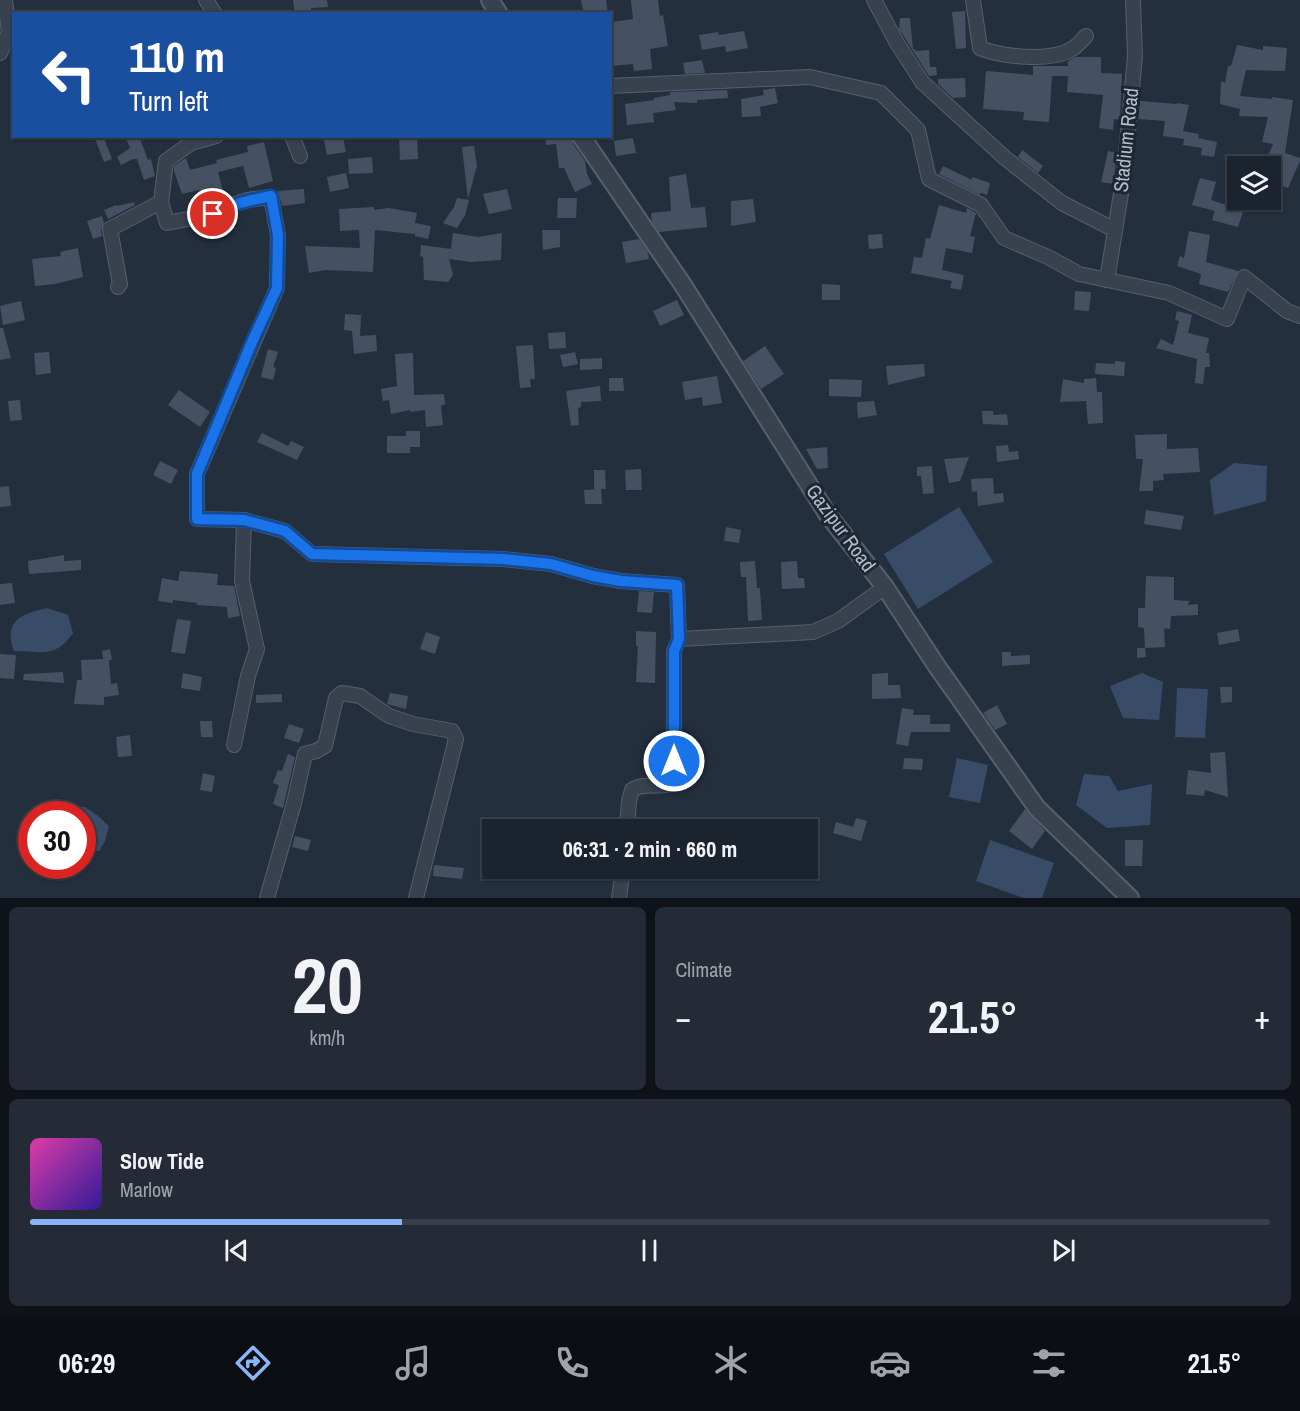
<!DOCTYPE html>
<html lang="en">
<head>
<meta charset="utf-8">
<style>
  body { margin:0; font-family:"Archivo Narrow",sans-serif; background:#242b36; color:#f1f3f6; height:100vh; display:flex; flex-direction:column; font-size:22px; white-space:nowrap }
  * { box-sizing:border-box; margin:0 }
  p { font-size:20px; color:#a0a4aa }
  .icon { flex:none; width:33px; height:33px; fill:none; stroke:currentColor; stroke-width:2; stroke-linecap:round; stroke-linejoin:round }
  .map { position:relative; height:898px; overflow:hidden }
  .sheet { display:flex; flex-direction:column; gap:9px; padding:9px; background:#0f1319; flex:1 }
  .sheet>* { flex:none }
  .top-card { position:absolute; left:12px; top:12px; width:600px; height:126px; border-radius:0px; box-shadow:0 2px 4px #0004,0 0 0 2px #39404a; background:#1a4fa0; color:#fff; overflow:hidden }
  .tools { position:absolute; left:1227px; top:156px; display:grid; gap:12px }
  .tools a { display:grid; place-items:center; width:54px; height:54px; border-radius:0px; background:#1b232e; box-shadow:0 2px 4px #0004,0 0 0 2px #39404a; font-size:30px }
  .speed { position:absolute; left:18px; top:801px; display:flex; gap:12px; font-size:30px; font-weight:700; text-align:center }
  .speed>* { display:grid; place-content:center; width:78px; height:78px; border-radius:50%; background:#1b232e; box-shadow:0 2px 4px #0004,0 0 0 2px #39404a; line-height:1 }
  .speed .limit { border:9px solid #d22; background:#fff; color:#111 }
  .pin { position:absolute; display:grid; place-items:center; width:51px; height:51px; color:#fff; margin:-26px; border:3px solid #fff; border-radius:50%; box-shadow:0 2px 6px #0007 }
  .me { position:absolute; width:66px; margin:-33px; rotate:0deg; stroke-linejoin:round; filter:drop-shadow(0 0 4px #0008) }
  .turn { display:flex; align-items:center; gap:21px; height:126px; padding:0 18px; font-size:27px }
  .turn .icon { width:78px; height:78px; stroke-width:2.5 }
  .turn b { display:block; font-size:42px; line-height:51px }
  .big { font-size:45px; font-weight:800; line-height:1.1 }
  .sheet .card { flex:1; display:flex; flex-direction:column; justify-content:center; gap:9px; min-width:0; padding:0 21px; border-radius:9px; background:#242b36 }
  .sheet .dial { align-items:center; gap:0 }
  .dial b { font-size:78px; line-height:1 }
  .song { display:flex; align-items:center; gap:18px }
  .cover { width:72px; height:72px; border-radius:9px; background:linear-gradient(135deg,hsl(320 70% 55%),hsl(250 70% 35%)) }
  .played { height:6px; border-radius:3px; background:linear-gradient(90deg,#8ab4f8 30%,#39404a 30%) }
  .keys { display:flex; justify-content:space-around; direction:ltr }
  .heat { display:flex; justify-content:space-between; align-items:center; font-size:33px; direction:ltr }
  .sheet .tiles { flex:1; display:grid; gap:9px; grid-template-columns:1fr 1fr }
  .card:last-child { grid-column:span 2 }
  .trip { position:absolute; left:482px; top:819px; width:336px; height:60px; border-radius:0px; background:#1b232e; box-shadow:0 2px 4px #0004,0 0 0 2px #39404a; font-weight:800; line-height:60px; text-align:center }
  .tabs { display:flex; height:96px; justify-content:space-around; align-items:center; background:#0b0e12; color:#a0a4aa }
  .tabs .icon { width:42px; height:42px }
  .tabs .active { color:#8ab4f8 }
  .tabs b { font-size:27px; color:#f1f3f6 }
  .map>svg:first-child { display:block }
</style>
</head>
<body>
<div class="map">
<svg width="1300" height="898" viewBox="0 0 1300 898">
  <rect width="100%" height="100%" fill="#242f3e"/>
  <g fill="#394c67">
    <path d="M1234 463 1267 466 1266 501 1214 515 1210 480Z"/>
    <path d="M959 507 993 562 918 609 884 554Z"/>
    <path d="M47 608 68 615 73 633C55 659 42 651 14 651 3 621 21 614 47 608Z"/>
    <path d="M1142 673 1163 682 1159 720 1123 718 1110 686Z"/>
    <path d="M1177 688 1208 689 1205 738 1175 737Z"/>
    <path d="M957 758 988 765 980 803 949 797Z"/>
    <path d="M1084 774 1109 776 1118 791 1152 784 1150 825 1107 828 1076 805Z"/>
    <path d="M85 807 97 815 109 826 105 841 99 851 83 850 82 814H49V810Z"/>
    <path d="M990 840 1054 863 1042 898H1024L976 881Z"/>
  </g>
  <g fill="#455162">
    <path d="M293 0H327L328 7 311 8V14H295Z"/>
    <path d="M581 0H606L608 14H584Z"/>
    <path d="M631 0H658L660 16 663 15 668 46 650 49 652 69 634 71 633 64 610 66V47L614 46 612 22 633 19Z"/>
    <path d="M965 11 966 48 956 49 952 12Z"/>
    <path d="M900 18H910L913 49H915V51L929 50 930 67H936L937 75 929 76 899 29Z"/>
    <path d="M744 31 748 48 726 52 725 46 702 50 699 35 718 32 719 35Z"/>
    <path d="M1237 45 1263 50V46L1287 48 1285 71 1246 70 1240 96 1272 99V97L1293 100 1285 153 1300 158V161L1288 188 1270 181V166H1264L1273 144 1262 142 1268 117 1239 116 1240 109 1220 104 1221 81 1225 83 1228 66H1231Z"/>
    <path d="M1075 57H1101V73L1122 74 1120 120 1114 119 1113 130 1099 128 1103 95 1067 92 1068 76H1052L1049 122 1023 120 1024 112 983 109 986 71 1033 75V66H1068V61Z"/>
    <path d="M702 60 705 73 685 74 683 63Z"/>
    <path d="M965 78 966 97 953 98 938 84V79Z"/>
    <path d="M775 88 778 103 760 107 761 116 742 117 741 99 764 95 763 90Z"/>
    <path d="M727 90 728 98 697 100V103L674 102 676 110 653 113 654 122 627 125 625 104 654 100V98L670 95V92Z"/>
    <path d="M1140 101 1177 104V103L1189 105 1183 131 1199 134 1198 138 1217 142 1214 157 1201 155 1202 148 1183 145 1184 139 1163 136 1165 121 1138 119Z"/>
    <path d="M94 136H103L112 159 104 162Z"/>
    <path d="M125 136H139L148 160 151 159 155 176 144 180 137 159H133L121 165 117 157 130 148Z"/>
    <path d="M399 136H417L418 159 400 160Z"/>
    <path d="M545 136H571L574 145 585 161 587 174 592 184 575 192 564 168H559L556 144 546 145Z"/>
    <path d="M343 137 346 152 327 155 324 140Z"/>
    <path d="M633 138 636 153 616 156 614 141Z"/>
    <path d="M264 142 273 181 249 188 243 166 218 172 224 195 202 201 199 190 182 194 174 171V166L186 158 190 170 217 163 216 160 248 152 247 146Z"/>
    <path d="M474 146 477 166 468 199 462 147Z"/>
    <path d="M1022 150 1043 166 1038 173 1018 157Z"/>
    <path d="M1108 151 1117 153 1113 184 1101 182Z"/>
    <path d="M372 157 373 173 349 174 348 159Z"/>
    <path d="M943 166 972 180V177L990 183 987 195 981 193 980 195 939 174Z"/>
    <path d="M346 173 349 188 330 192 327 177Z"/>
    <path d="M686 174 691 208 705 207 707 227 659 232 652 222 651 213 671 211 669 177Z"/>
    <path d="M1200 178 1216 182 1211 200 1233 207 1235 200 1246 203 1238 227 1212 220 1215 211 1192 205Z"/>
    <path d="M304 189 305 203 282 206 278 191Z"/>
    <path d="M507 189 512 209 489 214 483 194Z"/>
    <path d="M457 198 469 200 465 215 457 228 443 223 454 207Z"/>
    <path d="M558 198H577L576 218H557Z"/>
    <path d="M753 199 756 222 731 226V201Z"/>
    <path d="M134 202 135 205 108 219 104 210 116 205 117 206Z"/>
    <path d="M939 205 966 213 967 208 976 213 970 236 975 237 972 253 946 248 942 270 964 275 961 290 950 288 952 281 911 273 914 257 922 258 926 238 930 239Z"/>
    <path d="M374 207V210L389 208 417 213 415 223 431 226 428 239 415 236V234L375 230 373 272 325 270 309 273 305 246 360 248 359 230 340 231 339 209Z"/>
    <path d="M102 216 104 223 101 230 102 236 93 239 87 221Z"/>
    <path d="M542 230H560V247L543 250Z"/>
    <path d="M1189 231 1210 235 1206 262 1238 271 1228 292 1199 284 1201 274 1177 266 1180 256 1184 258Z"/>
    <path d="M453 233 478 237 502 233 501 260 471 262 449 259 453 275 448 282 424 280 423 257 420 256 421 245 451 249Z"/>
    <path d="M882 234 883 248 869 249 868 235Z"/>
    <path d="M639 239 648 252 649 259 626 263 622 242Z"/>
    <path d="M78 248 83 277 55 284 35 286 32 259 61 256 60 252Z"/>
    <path d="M822 284 840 285V300H822Z"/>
    <path d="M1075 291 1091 292 1089 311 1074 310Z"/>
    <path d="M677 300 684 315 660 326 653 311Z"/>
    <path d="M21 301 25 320 3 325 0 306Z"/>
    <path d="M1177 311 1192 315 1188 333 1209 338 1206 353H1209L1210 367H1205L1203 384 1195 383 1197 359 1156 348 1161 339 1173 345 1179 321 1175 320Z"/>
    <path d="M345 314 361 315 360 336 376 335 377 351 354 354 352 331 344 330Z"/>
    <path d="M0 328H3L11 358 0 360Z"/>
    <path d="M565 332 566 348 549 349 548 333Z"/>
    <path d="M533 345 535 379H530L531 387 520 388 516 346Z"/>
    <path d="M765 346 784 374 761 389 743 361Z"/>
    <path d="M268 349 278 352 273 367 276 368 273 380 261 377Z"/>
    <path d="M49 352 51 373 36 375 34 353Z"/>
    <path d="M575 352 578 364 563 367 560 355Z"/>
    <path d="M413 353 414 395 444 394 445 405H441L443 425 426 427 425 410 411 412 410 410 391 414 389 400 383 401 381 389 397 386 395 354Z"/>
    <path d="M602 358V369L580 370V359Z"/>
    <path d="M1115 361 1125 362 1124 376 1095 374 1096 363 1115 364Z"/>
    <path d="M924 364 925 376 888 385 886 366Z"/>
    <path d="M717 376 722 403 703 406 702 397 685 400 682 382Z"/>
    <path d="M609 378H623L624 391H609Z"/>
    <path d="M1096 378 1097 392H1102L1103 423 1088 424 1086 401 1060 402 1063 379 1084 383V379Z"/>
    <path d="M829 379 862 380 861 397 829 396Z"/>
    <path d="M600 386 601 401 581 402V407L578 408 579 425 571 426 566 391Z"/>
    <path d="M179 390 210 412 200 427 168 405Z"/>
    <path d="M20 400 22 420 10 421 8 401Z"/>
    <path d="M874 401 877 415 858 418 857 402Z"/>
    <path d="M982 411H993V415L1007 414 1008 425 983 424Z"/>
    <path d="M406 431H420V447H410V453H387V436H406Z"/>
    <path d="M262 433 288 446 291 441 304 447 297 460 257 442Z"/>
    <path d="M1167 434V449L1198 448 1200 472 1163 474 1164 480 1153 481V491H1139L1143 459H1136L1135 435Z"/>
    <path d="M1008 445 1009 452 1018 451 1019 459 997 462 996 446Z"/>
    <path d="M827 447 828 468 817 469 806 449Z"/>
    <path d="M969 457 960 481 949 483 944 459Z"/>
    <path d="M160 461 178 470 171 484 153 475Z"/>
    <path d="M932 466 934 493 923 494 921 476H917V467Z"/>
    <path d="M641 469 642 490H626L625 470Z"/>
    <path d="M594 470H605L606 489H594Z"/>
    <path d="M993 478 994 494 1003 493 1004 502 978 506 977 491 972 492 971 479Z"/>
    <path d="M9 486 11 506 0 507V487Z"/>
    <path d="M601 489 602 504H585L584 490Z"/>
    <path d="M1146 510 1184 516 1181 530 1144 524Z"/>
    <path d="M726 527 741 530 739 543 724 541Z"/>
    <path d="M64 555V561L81 560V570L29 574 28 561Z"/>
    <path d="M755 561 757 588H760L762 620 748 621 746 577H741L740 562Z"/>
    <path d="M797 561 798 578H804L805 588 782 589 781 562Z"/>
    <path d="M180 571 218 574 217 585 234 586 240 616 228 618 227 607 197 605V603L173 600V603L158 601 162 578 178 581Z"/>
    <path d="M1146 576 1174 577V600L1189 601 1188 605 1198 604V615L1171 616 1170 629 1164 628 1165 647 1145 648 1146 657 1137 658V648H1145L1144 628 1138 627V608H1145Z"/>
    <path d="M12 583 15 603 0 605V584Z"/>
    <path d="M639 591 654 592 652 613 637 612Z"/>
    <path d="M177 619 191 621 185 654 171 652Z"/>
    <path d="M1238 629 1240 641 1219 645 1217 633Z"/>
    <path d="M636 631 656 632 655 683 636 682 638 646H636Z"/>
    <path d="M426 632 440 637 435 654 420 649Z"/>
    <path d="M110 649 112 660H109L111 684 117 683 119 695 104 697V705L74 704 77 680H82L81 660 103 659 102 651Z"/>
    <path d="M1002 652H1011V656L1030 655V664L1002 666Z"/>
    <path d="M0 654 16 655 14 679 0 678Z"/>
    <path d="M63 672 64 683 23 680 24 674Z"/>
    <path d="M183 673 202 677 200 691 181 688Z"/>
    <path d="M888 673V685H900L901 698 872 699V674Z"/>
    <path d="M1220 687H1232V702L1221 703Z"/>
    <path d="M390 693 408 696 406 709 387 704Z"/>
    <path d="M282 694V702L256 703V695Z"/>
    <path d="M997 705 1007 724 995 730 983 713Z"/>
    <path d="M902 708 914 710 913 715H930V724H950V732H911L908 746 896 744Z"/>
    <path d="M200 721H212L213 737H201Z"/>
    <path d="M289 724 304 729 299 743 284 738Z"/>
    <path d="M130 735 132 756 118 757 116 737Z"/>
    <path d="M1225 752 1228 797 1205 790 1204 796 1186 794 1188 770 1211 773 1210 753Z"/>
    <path d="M288 754 295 757 283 808 273 804 279 785 273 783 278 770 282 771Z"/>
    <path d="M904 758 923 759 922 770 903 769Z"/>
    <path d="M203 773 215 776 212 792 200 790Z"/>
    <path d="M1025 809 1045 831 1032 849 1009 831Z"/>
    <path d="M856 818 867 821 861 841 833 833 836 822 853 827Z"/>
    <path d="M295 836 311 840 308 851 292 847Z"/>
    <path d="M1125 840H1143L1142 866H1125Z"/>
    <path d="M434 865 464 868 462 879 433 876Z"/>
  </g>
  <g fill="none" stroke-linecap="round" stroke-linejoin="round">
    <defs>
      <g id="minor">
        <path d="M206 0 215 14"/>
        <path d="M874 0 897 43 922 82 1005 158 1062 203 1115 230"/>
        <path d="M973 0 980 48C1002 57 1051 62 1072 49 1077 46 1082 40 1086 36"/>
        <path d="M0 53 9 32 5 0"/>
        <path d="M610 86 810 77 881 93 918 130 929 179 981 205 1004 238 1048 257 1079 274 1169 293 1227 319 1244 277 1287 311 1300 316"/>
        <path d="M292 136 300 156"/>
        <path d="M161 202 167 223 213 214 229 206 247 200 271 197 278 235 277 288 197 474V519L244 520 285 531 312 554 503 559 551 564 593 576 621 581 677 585 679 639"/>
        <path d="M1107 280 1124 175 1135 56 1133 0"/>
        <path d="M118 287 120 284 110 229 161 202 166 161 191 143 216 136"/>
        <path d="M234 745 248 676 257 649 242 581 244 520"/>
        <path d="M627 830 629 801 632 790C644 782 657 788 670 784L674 761V651L679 639 813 632 838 621 885 587"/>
        <path d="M267 898 294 803 305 754 316 751 325 746 336 698 342 693 360 696 389 716 413 724 452 731 456 739 416 898"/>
        <path d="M619 898 623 868"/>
      </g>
      <g id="tertiary">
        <path d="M490 0 499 14"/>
        <path d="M581 136 683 285 828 515 885 587 936 665 1037 808 1130 898"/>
      </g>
    </defs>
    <use href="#minor" stroke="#565f6c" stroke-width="16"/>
    <use href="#tertiary" stroke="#565f6c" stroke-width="20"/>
    <use href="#minor" stroke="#38414e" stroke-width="14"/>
    <use href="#tertiary" stroke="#38414e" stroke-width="16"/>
  </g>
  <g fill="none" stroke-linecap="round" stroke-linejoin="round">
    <defs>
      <path id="route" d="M213 214C232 204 250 200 271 196L278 235 277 288 252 342 197 474V519L244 520 285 531 312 554 503 559 551 564 593 576 621 581 677 585 679 639 674 651V761"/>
    </defs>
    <use href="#route" stroke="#114b97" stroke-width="15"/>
    <use href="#route" stroke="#1a73e8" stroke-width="10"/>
  </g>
  <g text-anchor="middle" stroke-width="6" stroke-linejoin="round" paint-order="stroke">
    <g font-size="20" fill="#b4bcc9" stroke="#1d2633">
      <text transform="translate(1126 140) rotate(-84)" y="7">Stadium Road</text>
      <text transform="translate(841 528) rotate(54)" y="7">Gazipur Road</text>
    </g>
  </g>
</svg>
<div class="tools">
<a><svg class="icon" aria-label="layers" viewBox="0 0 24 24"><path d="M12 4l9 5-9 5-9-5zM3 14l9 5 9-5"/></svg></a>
</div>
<div class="speed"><div class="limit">30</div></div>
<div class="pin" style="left:213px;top:214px;background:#d93025"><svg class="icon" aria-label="arrive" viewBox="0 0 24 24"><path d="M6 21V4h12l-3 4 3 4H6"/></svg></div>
<svg class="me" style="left:674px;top:761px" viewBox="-20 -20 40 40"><circle r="17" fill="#1a73e8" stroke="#fff" stroke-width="3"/><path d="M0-11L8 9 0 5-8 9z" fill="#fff"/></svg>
<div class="trip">06:31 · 2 min · 660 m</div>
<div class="top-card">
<div class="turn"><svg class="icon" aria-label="left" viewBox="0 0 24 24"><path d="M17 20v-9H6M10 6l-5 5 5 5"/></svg><div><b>110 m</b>Turn left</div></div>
</div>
</div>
<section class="sheet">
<div class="tiles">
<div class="card dial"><b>20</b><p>km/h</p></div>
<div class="card"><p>Climate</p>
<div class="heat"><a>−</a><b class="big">21.5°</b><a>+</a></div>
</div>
<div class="card">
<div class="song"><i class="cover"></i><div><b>Slow Tide</b><p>Marlow</p></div></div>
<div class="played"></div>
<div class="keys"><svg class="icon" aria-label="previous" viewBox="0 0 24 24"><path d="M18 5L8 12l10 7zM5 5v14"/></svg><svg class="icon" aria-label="pause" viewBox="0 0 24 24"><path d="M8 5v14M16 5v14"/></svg><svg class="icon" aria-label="next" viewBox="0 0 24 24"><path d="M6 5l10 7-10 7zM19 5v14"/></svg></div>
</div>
</div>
</section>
<nav class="tabs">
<b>06:29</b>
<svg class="icon active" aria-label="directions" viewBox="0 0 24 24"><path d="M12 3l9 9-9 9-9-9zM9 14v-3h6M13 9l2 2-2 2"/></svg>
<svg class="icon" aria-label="music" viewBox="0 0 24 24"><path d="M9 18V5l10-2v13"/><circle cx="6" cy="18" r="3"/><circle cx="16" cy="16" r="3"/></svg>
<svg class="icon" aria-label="phone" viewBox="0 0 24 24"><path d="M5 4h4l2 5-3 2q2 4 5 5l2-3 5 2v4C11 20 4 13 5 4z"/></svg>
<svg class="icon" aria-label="climate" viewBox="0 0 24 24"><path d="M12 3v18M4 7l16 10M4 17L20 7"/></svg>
<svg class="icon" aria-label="car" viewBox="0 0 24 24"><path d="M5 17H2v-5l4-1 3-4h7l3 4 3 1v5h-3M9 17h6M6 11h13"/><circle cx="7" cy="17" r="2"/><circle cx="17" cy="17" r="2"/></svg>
<svg class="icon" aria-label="filters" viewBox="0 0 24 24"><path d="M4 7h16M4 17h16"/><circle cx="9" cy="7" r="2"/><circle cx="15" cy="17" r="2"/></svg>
<b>21.5°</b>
</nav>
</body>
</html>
